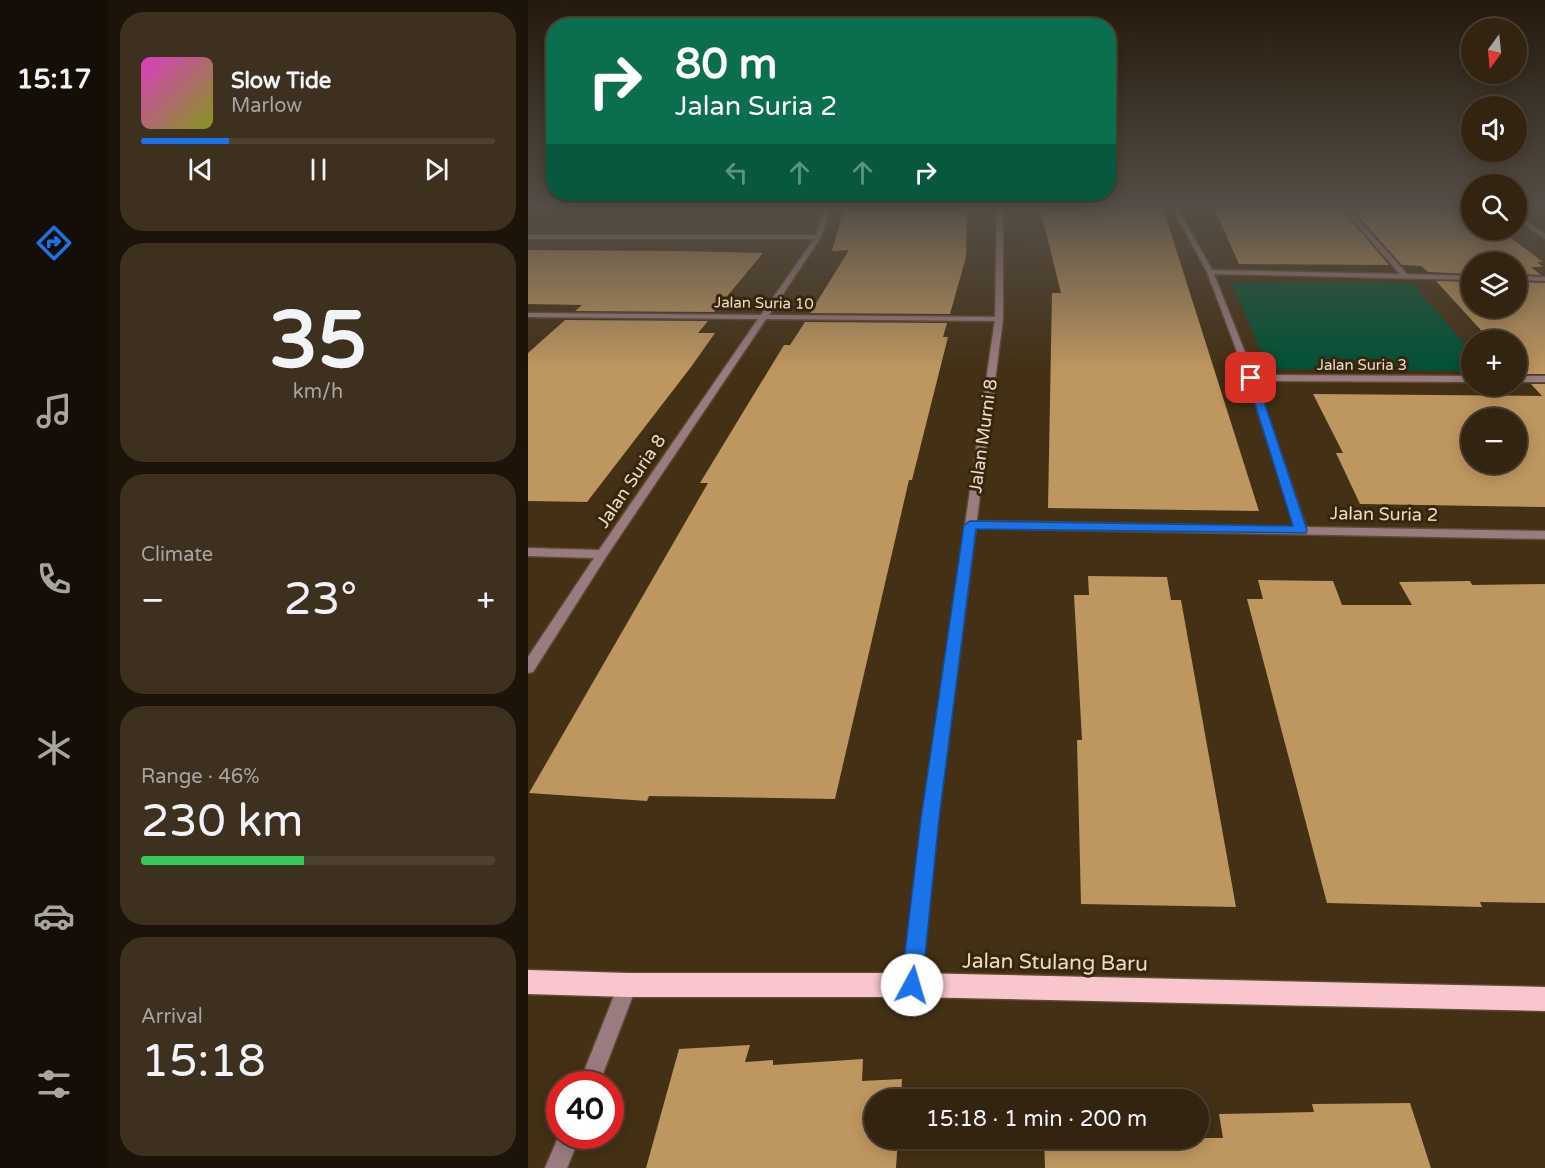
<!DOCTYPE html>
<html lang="en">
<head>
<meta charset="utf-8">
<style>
  body { margin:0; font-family:"Varela Round",sans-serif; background:#3d301e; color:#f1f3f6; height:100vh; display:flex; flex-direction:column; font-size:22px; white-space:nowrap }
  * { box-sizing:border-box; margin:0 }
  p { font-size:20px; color:#a8a49f }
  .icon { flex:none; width:33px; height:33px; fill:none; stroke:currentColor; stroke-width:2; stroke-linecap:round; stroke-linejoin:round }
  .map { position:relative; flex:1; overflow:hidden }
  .details { display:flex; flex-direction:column; gap:12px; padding:12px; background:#1c1409; width:420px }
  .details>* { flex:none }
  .guide { position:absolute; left:18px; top:18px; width:570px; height:183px; border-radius:24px; box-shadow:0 3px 15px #0003,0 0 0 2px #4d4130; background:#0b6e4f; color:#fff; overflow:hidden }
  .needle { width:39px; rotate:195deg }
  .tools { position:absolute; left:933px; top:18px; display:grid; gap:12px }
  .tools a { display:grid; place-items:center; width:66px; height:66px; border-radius:50%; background:#322410; box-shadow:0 3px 15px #0003,0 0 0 2px #4d4130; font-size:30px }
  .speed { position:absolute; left:18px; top:1071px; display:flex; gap:12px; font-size:30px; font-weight:700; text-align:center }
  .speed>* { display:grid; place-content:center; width:78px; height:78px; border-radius:50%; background:#322410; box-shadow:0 3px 15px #0003,0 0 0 2px #4d4130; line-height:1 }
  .speed .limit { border:9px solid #d22; background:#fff; color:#111 }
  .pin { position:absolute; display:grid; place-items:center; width:51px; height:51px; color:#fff; margin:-26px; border-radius:12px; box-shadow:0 3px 9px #0006 }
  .me { position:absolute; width:66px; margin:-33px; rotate:6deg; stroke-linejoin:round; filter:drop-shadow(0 0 4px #0008) }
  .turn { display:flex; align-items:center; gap:21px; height:126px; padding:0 30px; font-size:27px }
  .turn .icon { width:78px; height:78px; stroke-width:2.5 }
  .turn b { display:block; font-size:42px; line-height:51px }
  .lanes { display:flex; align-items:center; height:57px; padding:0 30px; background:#0003; justify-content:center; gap:30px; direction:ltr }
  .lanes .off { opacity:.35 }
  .big { font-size:45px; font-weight:600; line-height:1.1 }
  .details .widget { flex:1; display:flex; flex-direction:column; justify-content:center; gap:9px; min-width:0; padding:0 21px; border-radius:24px; background:#3d301e }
  .details .dial { align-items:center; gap:0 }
  .dial b { font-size:78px; line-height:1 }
  .song { display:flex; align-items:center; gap:18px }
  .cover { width:72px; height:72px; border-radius:9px; background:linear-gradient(135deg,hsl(310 70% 55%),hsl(70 70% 35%)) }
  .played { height:6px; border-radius:3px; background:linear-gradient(90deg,#1a73e8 25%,#4d4130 25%) }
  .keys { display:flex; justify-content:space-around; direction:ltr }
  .heat { display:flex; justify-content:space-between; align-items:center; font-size:33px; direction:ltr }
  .charge { height:9px; border-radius:4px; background:linear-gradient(90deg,#34c759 46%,#4d4130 0) }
  .trip { position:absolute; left:336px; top:1089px; width:345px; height:60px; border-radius:30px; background:#322410; box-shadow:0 3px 15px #0003,0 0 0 2px #4d4130; font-weight:600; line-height:60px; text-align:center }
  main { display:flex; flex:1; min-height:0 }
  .dock { display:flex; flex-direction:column; width:108px; justify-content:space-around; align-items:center; background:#140e06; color:#a8a49f }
  .dock .icon { width:42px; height:42px }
  .dock .on { color:#1a73e8 }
  .dock b { font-size:27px; color:#f1f3f6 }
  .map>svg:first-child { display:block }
</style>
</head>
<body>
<main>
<nav class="dock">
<b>15:17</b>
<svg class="icon on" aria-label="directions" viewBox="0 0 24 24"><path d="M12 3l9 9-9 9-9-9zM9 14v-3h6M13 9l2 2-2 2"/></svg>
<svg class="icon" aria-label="music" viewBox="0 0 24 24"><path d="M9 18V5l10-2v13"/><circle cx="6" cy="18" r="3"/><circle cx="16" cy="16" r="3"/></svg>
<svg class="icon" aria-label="phone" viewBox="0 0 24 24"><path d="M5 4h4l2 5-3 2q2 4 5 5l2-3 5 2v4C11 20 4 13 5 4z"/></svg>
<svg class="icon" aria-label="climate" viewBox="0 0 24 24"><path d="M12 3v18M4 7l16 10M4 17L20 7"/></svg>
<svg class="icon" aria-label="car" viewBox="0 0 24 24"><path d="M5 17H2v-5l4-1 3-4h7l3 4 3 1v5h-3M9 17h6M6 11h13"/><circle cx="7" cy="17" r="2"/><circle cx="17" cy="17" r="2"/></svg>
<svg class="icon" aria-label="filters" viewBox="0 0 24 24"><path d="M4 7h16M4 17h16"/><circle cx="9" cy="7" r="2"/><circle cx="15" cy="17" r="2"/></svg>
</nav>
<section class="details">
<div class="widget">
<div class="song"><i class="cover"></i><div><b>Slow Tide</b><p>Marlow</p></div></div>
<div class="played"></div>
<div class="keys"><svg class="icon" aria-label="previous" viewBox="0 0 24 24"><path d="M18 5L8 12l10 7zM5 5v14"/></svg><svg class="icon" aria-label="pause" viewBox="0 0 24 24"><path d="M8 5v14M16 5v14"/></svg><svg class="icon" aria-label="next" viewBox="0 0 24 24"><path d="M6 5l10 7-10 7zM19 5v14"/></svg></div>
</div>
<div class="widget dial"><b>35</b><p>km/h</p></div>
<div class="widget"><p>Climate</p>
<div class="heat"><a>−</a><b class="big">23°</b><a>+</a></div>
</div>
<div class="widget"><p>Range · 46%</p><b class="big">230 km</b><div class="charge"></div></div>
<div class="widget"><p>Arrival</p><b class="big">15:18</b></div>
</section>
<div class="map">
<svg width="1017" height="1168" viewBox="0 0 1017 1168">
  <rect width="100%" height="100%" fill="#433015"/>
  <path fill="#005236" d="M703 282 884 283 943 351V371L741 369Z"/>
  <g fill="#be9660" fill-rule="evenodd">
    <path d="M316 208H439L438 257 422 314 282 313 321 250 304 251Z"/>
    <path d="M512 208H635L731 511 520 508 524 293H533Z"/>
    <path d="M686 208H812L861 265 711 264Z"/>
    <path d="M823 208H944V230H972L1015 262H1009L1015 267H1003L1013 275 988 274V262H944V274L900 272 893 266 874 265Z"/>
    <path d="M0 250 150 251 235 253 186 312 47 311 54 305 0 304Z"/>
    <path d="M908 281 944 282V308H988V282L1017 283V374H993L988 369V340H962Z"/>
    <path d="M37 320 180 321 170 333H187L163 367 59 502 0 501V353Z"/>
    <path d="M277 322 419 323 415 337H420L384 480H381L307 799 121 796 119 801 1 793 180 483H172L256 345H262Z"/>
    <path d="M1003 384H1017V507L832 504 808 453H815L785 394 1014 396ZM944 418H988V464H944Z"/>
    <path d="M560 576 639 577 643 600H653L708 907 553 904 549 740H554L546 595H561Z"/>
    <path d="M730 580 805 581 814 605H884L871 582 942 581 944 585 1017 584V903L952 902 954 907 799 903 719 599H735Z"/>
    <path d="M222 1045 217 1062 245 1060V1065L335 1059 334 1081 374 1079 373 1100H346V1138H370L368 1168H118L151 1049Z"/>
    <path d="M882 1103 903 1168H517L516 1138H695L691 1114 786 1112 784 1104Z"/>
  </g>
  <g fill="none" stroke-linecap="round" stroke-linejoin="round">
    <defs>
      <g id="minor">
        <path d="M297 208H303L293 237 241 315 471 317 475 319 471 321 238 319 78 557 5 672 0 673V657L66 558 0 556V548L71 550 230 319 0 317V313L233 315 286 239H0V235H288Z"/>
        <path d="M644 208H650L684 270 872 274 814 208H820L879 274 944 276V280L686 274 726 375 944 376V382L728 381 778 527 1017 531V539L438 528 437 525 442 521 767 527 719 378 679 272Z"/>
        <path d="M988 213 1017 234V239L988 218Z"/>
        <path d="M988 276 1017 277V281L988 280Z"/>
        <rect x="988" y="376" width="29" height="6"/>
        <path d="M100 976 107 978 109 985 71 1084H51L93 978Z"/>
        <path d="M32 1133V1136H52L39 1168H17Z"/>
      </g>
      <path id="tertiary" d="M469 208H475V319L410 819 393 985 391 992 384 994 377 992 375 985 394 819 467 319Z"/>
      <path id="primary" d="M0 970 100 973H384L1017 987V1011L384 997H100L0 994Z"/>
    </defs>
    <use href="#minor" stroke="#5d4b32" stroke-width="3"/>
    <use href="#tertiary" stroke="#5d4b32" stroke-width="3"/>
    <use href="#primary" stroke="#5d4b32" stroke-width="3"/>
    <use href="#minor" fill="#9a7b80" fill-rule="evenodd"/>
    <use href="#tertiary" fill="#9a7b80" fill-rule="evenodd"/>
    <use href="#primary" fill="#f9c6ce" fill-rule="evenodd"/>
  </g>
  <linearGradient id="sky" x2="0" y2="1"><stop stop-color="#251a0c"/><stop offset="0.56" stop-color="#554e46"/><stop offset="1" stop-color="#554e46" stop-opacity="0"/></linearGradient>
  <rect width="1017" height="371" fill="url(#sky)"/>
  <path fill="#1a73e8" stroke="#114b97" stroke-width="1.5" d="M723 375 728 378 779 530 778 533 448 529 411 819 394 985 391 992 384 995 376 992 373 985 393 819 436 525 442 521 765 526 719 378Z"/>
  <g text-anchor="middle" stroke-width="6" stroke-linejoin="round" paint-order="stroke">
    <g font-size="15" fill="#e7dbcc" stroke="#38260a">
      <text transform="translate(236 303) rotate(1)" y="5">Jalan Suria 10</text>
      <text x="834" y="370">Jalan Suria 3</text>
    </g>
    <g font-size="18" fill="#e7dbcc" stroke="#38260a">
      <text transform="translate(455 436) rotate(-82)" y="6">Jalan Murni 8</text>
      <text transform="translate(103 481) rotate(-56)" y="6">Jalan Suria 8</text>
      <text transform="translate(856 514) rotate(1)" y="6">Jalan Suria 2</text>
    </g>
    <g font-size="21" fill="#e7dbcc" stroke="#38260a">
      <text transform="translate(527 962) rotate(1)" y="7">Jalan Stulang Baru</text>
    </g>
  </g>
</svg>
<div class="tools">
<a><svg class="needle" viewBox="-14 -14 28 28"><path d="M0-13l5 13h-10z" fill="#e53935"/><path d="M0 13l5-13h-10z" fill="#a8a49f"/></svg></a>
<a><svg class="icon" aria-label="sound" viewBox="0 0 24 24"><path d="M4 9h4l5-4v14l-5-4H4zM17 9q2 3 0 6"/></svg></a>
<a><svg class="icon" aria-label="search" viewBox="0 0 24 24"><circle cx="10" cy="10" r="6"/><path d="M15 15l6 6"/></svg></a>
<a><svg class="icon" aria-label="layers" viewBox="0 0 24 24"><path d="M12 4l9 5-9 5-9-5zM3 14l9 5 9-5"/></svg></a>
<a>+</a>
<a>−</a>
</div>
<div class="speed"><div class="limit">40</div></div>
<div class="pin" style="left:723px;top:378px;background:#d93025"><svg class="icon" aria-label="arrive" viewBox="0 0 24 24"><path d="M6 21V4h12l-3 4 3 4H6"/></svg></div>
<svg class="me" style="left:384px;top:985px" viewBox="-20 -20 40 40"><circle r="19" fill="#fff"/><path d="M0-13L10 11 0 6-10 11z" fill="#1a73e8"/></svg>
<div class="trip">15:18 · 1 min · 200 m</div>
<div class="guide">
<div class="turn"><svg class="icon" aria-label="right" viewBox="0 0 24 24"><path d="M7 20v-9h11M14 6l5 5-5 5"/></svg><div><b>80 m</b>Jalan Suria 2</div></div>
<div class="lanes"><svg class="icon off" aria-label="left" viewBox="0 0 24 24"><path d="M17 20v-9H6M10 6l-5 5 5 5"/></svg><svg class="icon off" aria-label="ahead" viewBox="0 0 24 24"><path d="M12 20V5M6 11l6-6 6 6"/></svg><svg class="icon off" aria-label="ahead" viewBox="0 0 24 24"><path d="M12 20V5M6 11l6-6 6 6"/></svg><svg class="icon" aria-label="right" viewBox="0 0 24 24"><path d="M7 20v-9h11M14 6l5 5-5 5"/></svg></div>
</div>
</div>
</main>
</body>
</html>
